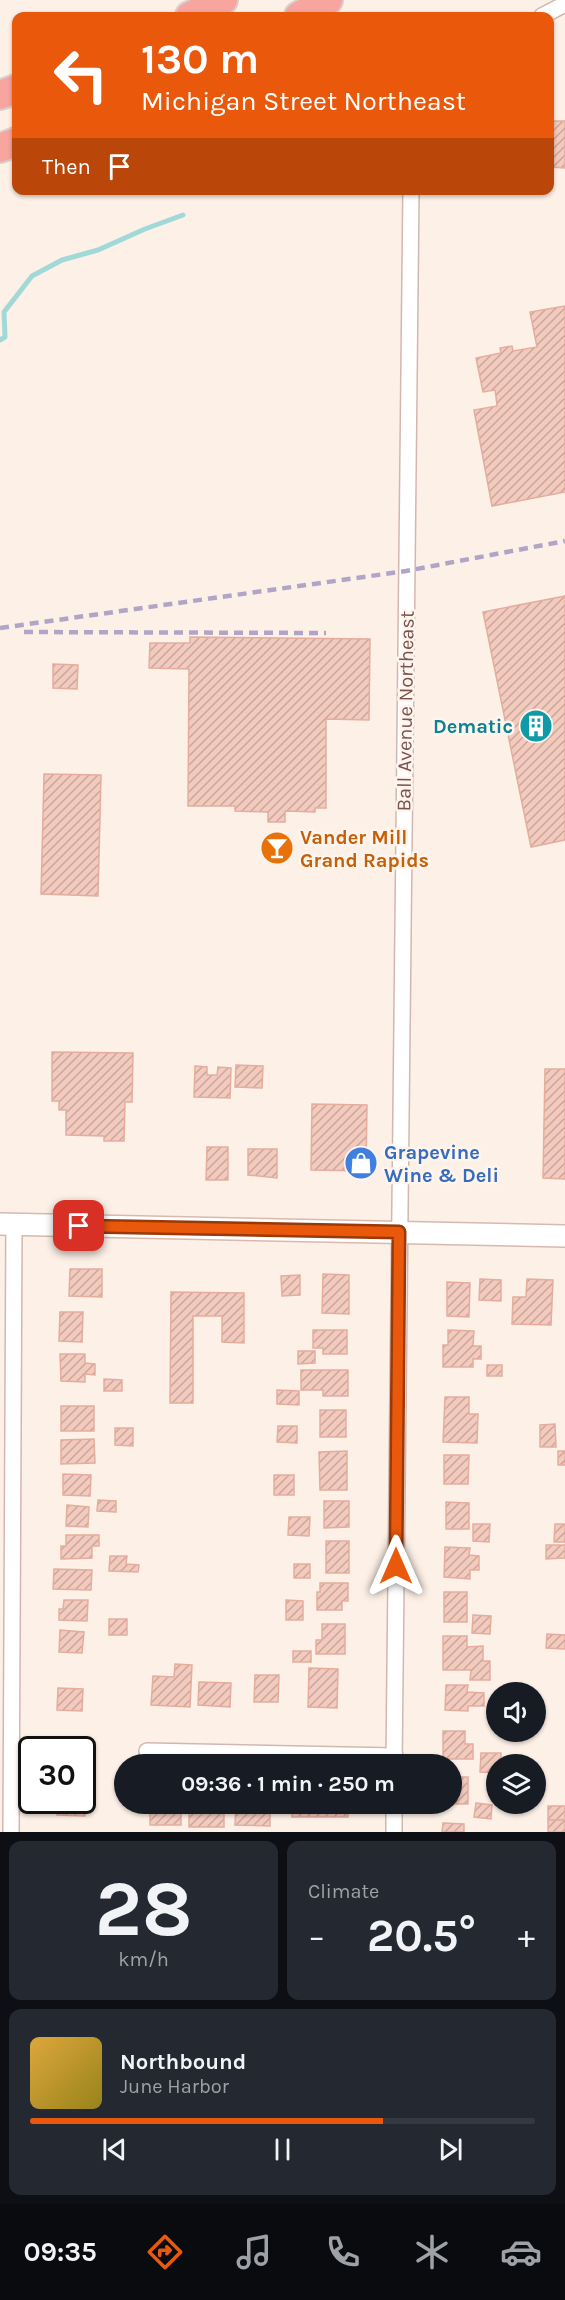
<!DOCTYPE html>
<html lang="en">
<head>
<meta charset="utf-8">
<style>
  body { margin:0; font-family:Karla,sans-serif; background:#242831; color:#f1f3f6; height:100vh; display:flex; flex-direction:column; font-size:22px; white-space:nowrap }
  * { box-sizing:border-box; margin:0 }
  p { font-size:20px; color:#9ea1a6 }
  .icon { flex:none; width:33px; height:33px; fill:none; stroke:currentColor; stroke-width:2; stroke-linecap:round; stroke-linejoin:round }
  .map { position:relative; height:1832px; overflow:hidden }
  .sheet { display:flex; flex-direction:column; gap:9px; padding:9px; background:#0d0f14; flex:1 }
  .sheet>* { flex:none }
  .guide { position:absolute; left:12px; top:12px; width:542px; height:183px; border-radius:12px; box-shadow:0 2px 4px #0004; background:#ea580c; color:#fff; overflow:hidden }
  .fabs { position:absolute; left:486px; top:1682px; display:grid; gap:12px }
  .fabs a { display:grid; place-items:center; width:60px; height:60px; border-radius:50%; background:#171b24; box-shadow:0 2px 4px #0004; font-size:30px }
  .speed { position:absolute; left:18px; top:1736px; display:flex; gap:12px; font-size:30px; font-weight:700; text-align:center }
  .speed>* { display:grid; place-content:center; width:78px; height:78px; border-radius:50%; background:#171b24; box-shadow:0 2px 4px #0004; line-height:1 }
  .speed .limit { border:3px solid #111; border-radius:9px; background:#fff; color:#111 }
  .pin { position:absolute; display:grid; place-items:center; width:51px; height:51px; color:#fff; margin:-26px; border-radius:12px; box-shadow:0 3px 9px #0006 }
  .me { position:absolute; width:66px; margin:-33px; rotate:0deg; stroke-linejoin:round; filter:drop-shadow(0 0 4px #0008) }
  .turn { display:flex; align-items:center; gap:21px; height:126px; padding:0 30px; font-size:27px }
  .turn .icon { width:78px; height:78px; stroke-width:2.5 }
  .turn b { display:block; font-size:42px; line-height:51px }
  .then { display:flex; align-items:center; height:57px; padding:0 30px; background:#0003; gap:12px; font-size:22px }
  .big { font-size:45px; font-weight:700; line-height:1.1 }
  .sheet .tile { flex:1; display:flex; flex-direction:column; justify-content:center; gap:9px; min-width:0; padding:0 21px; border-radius:12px; background:#242831 }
  .sheet .dial { align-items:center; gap:0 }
  .dial b { font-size:78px; line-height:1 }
  .song { display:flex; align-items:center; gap:18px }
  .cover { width:72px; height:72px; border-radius:9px; background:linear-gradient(135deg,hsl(40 70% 55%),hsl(50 70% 35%)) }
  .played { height:6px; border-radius:3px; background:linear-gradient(90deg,#ea580c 70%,#363941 70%) }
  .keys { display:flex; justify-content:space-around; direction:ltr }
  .heat { display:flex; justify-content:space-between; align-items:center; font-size:33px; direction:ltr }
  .sheet .tiles { flex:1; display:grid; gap:9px; grid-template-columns:1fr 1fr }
  .tile:last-child { grid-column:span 2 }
  .trip { position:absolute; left:114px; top:1754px; width:348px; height:60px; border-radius:30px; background:#171b24; box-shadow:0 2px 4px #0004; font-weight:700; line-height:60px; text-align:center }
  .menu { display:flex; height:96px; justify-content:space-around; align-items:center; background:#090b0e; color:#9ea1a6 }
  .menu .icon { width:42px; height:42px }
  .menu .on { color:#ea580c }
  .menu b { font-size:27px; color:#f1f3f6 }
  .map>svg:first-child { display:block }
</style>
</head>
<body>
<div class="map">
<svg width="565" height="1832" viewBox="0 0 565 1832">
  <defs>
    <pattern id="building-hatch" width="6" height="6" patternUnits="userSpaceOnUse" patternTransform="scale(1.5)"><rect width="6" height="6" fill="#f3cabe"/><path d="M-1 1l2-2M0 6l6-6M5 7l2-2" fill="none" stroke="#caa79c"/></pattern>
  </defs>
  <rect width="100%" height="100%" fill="#fdf0e7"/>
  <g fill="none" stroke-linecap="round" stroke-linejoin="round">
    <path stroke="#a1d9d8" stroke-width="5" d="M0 340 5 337 4 312 32 276 62 260 98 250 145 229 183 215"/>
  </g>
  <g fill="url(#building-hatch)" stroke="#e5ad9e" stroke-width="1.5">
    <path d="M549 121H565V168L549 167Z"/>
    <path d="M565 306V492L492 506 474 410 497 406 496 397 495 390 483 392 476 358 501 353 500 348 512 346 513 351 537 347 530 312Z"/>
    <path d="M565 596V840L531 847 483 612Z"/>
    <path d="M190 637 370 639 369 720 326 719V808H315V812L285 811V822H268V812L235 811V806H188L189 669 149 668 150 643H190Z"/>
    <path d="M53 664 78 665 77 689 53 688Z"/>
    <path d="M44 774 101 775 98 896 41 894Z"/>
    <path d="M52 1052 133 1053 132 1102H125L124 1141H104V1136L66 1135V1110H59V1101H52Z"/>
    <path d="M236 1065 263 1066 262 1088 235 1087Z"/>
    <path d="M195 1066 207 1067V1075H217L218 1067 231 1068 230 1098 194 1097Z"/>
    <path d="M545 1069H565V1179L543 1178Z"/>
    <path d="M312 1104 367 1105 366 1171 311 1170Z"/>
    <path d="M207 1147H228V1180H206Z"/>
    <path d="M248 1149H277V1178L248 1175Z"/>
    <path d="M70 1269H102V1297L69 1296Z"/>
    <path d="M323 1274 349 1275V1314L322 1313Z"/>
    <path d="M300 1275V1295L282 1296 281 1276Z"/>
    <path d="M480 1279 501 1280V1301L479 1300Z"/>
    <path d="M527 1279 553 1280 551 1325 512 1324 513 1297H526Z"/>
    <path d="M447 1282 470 1283 469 1317 447 1316Z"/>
    <path d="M171 1292 244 1293V1343L222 1342V1316H193V1403H170Z"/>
    <path d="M60 1312H83L82 1342 59 1341Z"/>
    <path d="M313 1330H347V1354H323V1348H313Z"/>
    <path d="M448 1330 474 1331 473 1346H481V1359H473V1367H443V1345H448Z"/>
    <path d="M298 1351H315V1363L298 1364Z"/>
    <path d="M60 1354H85V1363L95 1364V1375L85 1374V1382L61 1381Z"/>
    <rect x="487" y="1365" width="15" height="11"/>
    <path d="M301 1370H348V1396H323V1390H301Z"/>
    <path d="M104 1379 122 1380V1391H104Z"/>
    <path d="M277 1390 299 1391V1405L277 1404Z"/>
    <path d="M445 1397H469V1414H478L477 1443 443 1442Z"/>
    <rect x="61" y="1406" width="33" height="25"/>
    <rect x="320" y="1410" width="26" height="27"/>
    <path d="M555 1424 556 1447H540V1425Z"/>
    <path d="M278 1426H297V1443L277 1442Z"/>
    <path d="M115 1428H133V1446L115 1445Z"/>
    <path d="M94 1439 95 1463 61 1464V1440Z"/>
    <path d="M347 1451V1490H320L319 1452Z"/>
    <rect x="558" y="1451" width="7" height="14"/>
    <path d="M444 1455H469L468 1484H444Z"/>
    <path d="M63 1474 91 1475 90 1496 63 1495Z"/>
    <rect x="274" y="1475" width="20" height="20"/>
    <path d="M98 1500 116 1501V1512L97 1511Z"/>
    <path d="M324 1501H349V1527L324 1528Z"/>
    <path d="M446 1502 469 1503V1529H446Z"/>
    <path d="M67 1505 89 1507 88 1527 66 1526Z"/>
    <path d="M289 1517H310L309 1536 288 1535Z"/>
    <path d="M473 1524H490L489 1542 473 1541Z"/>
    <path d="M555 1524H565V1542H554Z"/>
    <path d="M66 1535H99V1546H92V1558L61 1559V1546H66Z"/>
    <rect x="326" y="1541" width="23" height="32"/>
    <path d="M546 1545H565V1558L546 1559Z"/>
    <path d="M445 1547 470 1548 469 1555 479 1556V1570H470V1579L444 1577Z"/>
    <path d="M110 1556H127L126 1564 139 1565 138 1572 109 1571Z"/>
    <rect x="294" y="1564" width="16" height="14"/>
    <path d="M54 1569 92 1570 91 1590 53 1589Z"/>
    <path d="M320 1583H348V1601H342V1610H317V1592H320Z"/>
    <rect x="444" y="1592" width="23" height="30"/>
    <path d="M64 1600H88L87 1621 59 1620V1609H63Z"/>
    <path d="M286 1600 303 1601V1620H286Z"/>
    <path d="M473 1615 491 1616 490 1634 472 1633Z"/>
    <rect x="109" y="1619" width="18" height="16"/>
    <path d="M322 1624H345V1654H316V1640H322Z"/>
    <path d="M60 1630 84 1632 82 1653 59 1652Z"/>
    <path d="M547 1634 565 1635V1649L546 1648Z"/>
    <path d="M443 1636H467V1647L483 1646V1661H490V1680H470L471 1670H443Z"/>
    <rect x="293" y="1651" width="18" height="11"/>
    <path d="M175 1664 192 1665 190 1707 151 1705 153 1676 174 1677Z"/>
    <path d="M309 1668 338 1669 337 1708 308 1707Z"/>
    <path d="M255 1675H279L278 1702H254Z"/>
    <path d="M199 1682 231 1683 230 1707 198 1705Z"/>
    <path d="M446 1685H468L467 1692 484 1693V1706H468V1711L445 1710Z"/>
    <path d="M58 1688 83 1689 82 1711 57 1710Z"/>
    <path d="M443 1731H465V1744H473V1759H443Z"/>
    <path d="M481 1753H501V1764H496V1773L480 1772Z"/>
    <path d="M452 1777H468V1804H444L452 1803Z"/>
    <path d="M82 1789H86L85 1816 57 1815 58 1800H82Z"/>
    <rect x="150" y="1803" width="31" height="22"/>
    <rect x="189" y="1803" width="35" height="24"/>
    <path d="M236 1803H270V1826L235 1825Z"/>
    <rect x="292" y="1803" width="56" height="14"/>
    <path d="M476 1803 492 1805 491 1819 474 1817Z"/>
    <rect x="548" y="1806" width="17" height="14"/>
    <rect x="548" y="1820" width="17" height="12"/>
    <path d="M443 1823 464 1824V1832H442Z"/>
  </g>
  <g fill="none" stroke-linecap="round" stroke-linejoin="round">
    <defs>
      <g id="minor">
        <path d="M542 16 565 4"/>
        <path d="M147 1751 395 1756"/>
        <path d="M394 1764 411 190"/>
        <path d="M11 1832 14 1224"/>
        <path d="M394 1832V1803"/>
      </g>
      <path id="secondary" d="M0 1224 565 1236"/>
      <g id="motorway">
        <path d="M190 16 223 0"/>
        <path d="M299 16 328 0"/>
        <path d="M0 95 16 89"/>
        <path d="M0 148 16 142"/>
      </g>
    </defs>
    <use href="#minor" stroke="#d1b8af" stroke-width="18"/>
    <use href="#secondary" stroke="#d7b9af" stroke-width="24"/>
    <use href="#motorway" stroke="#d9cfcd" stroke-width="32"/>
    <use href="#minor" stroke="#fff" stroke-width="15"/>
    <use href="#secondary" stroke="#fff" stroke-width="21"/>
    <use href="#motorway" stroke="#f7a59e" stroke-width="28"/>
    <g stroke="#b1a5c7" stroke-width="4.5" stroke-dasharray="9 6" stroke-linecap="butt">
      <path d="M0 628 406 571 565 541"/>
      <path d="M24 632 326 633"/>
    </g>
  </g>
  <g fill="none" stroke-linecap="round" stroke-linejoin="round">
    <defs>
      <path id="route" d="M79 1226 399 1232 396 1566"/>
    </defs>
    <use href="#route" stroke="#983908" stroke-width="15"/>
    <use href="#route" stroke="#ea580c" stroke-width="10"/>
  </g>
  <defs>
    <symbol id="building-disc" viewBox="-11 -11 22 22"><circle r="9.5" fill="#0f9aa8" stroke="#fff5ee"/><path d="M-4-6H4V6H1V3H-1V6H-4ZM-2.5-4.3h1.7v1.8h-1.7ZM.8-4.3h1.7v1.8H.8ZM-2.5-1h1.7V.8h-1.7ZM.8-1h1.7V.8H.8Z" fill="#fff"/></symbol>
    <symbol id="bar-disc" viewBox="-11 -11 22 22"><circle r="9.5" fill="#e8710a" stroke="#fff5ee"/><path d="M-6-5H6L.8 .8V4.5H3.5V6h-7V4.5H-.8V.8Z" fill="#fff"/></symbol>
    <symbol id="shop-disc" viewBox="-11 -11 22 22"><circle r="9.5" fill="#3f7fe0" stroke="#fff5ee"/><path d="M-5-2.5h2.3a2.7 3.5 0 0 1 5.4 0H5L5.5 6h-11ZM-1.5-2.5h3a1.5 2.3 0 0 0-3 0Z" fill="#fff"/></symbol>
  </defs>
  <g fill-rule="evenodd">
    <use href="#building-disc" x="517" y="707" width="38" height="38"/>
    <use href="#bar-disc" x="258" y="829" width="38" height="38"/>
    <use href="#shop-disc" x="342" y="1144" width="38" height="38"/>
  </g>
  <g text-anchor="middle" stroke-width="5" stroke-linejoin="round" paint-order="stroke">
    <g font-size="20" fill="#77534b" stroke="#fff5ee">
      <text transform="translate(405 711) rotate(-89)" y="7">Ball Avenue Northeast</text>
    </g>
    <g font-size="20" font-weight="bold" fill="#0d838f" stroke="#fff5ee" text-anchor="end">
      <text x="513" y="733">Dematic</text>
    </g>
    <g font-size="20" font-weight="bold" fill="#c56008" stroke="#fff5ee" text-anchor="start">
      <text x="300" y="844">Vander Mill<tspan x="300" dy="23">Grand Rapids</tspan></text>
    </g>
    <g font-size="20" font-weight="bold" fill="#366cbe" stroke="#fff5ee" text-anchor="start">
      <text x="384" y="1159">Grapevine<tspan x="384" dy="23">Wine &amp; Deli</tspan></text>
    </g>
  </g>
</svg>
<div class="fabs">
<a><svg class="icon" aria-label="sound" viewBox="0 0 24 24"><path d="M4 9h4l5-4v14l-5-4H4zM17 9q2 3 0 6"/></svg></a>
<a><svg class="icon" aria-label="layers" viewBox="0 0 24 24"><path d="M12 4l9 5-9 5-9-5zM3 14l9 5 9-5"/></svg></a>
</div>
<div class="speed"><div class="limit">30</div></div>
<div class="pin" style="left:79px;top:1226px;background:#d93025"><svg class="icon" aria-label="arrive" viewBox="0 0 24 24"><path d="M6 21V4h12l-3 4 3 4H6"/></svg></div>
<svg class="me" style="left:396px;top:1566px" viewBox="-20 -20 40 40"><path d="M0-17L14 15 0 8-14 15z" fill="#ea580c" stroke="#fff" stroke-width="4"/></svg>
<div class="trip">09:36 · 1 min · 250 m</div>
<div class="guide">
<div class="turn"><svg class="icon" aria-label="left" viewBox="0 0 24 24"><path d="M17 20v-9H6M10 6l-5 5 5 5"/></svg><div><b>130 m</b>Michigan Street Northeast</div></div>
<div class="then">Then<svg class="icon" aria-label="arrive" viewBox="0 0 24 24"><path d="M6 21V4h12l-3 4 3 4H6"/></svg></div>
</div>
</div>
<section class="sheet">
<div class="tiles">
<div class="tile dial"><b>28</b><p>km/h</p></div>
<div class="tile"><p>Climate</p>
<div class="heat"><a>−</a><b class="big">20.5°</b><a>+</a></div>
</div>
<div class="tile">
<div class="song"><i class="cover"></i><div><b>Northbound</b><p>June Harbor</p></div></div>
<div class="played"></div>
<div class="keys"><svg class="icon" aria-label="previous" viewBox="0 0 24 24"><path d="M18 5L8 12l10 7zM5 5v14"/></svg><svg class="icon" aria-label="pause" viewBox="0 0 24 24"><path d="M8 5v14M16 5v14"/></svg><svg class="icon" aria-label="next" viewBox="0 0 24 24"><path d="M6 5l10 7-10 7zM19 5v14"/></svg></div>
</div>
</div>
</section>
<nav class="menu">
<b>09:35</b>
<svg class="icon on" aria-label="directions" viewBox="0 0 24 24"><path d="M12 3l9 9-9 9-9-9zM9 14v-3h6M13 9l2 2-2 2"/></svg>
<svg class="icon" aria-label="music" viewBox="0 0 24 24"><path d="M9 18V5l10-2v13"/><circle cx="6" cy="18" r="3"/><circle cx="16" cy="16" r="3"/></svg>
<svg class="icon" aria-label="phone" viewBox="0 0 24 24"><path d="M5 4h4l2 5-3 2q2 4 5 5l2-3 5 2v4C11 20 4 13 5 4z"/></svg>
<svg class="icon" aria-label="climate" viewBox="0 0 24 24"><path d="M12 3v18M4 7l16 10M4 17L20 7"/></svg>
<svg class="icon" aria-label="car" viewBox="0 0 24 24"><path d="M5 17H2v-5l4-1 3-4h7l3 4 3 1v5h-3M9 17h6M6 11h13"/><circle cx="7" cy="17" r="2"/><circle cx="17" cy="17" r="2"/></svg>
</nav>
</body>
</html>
